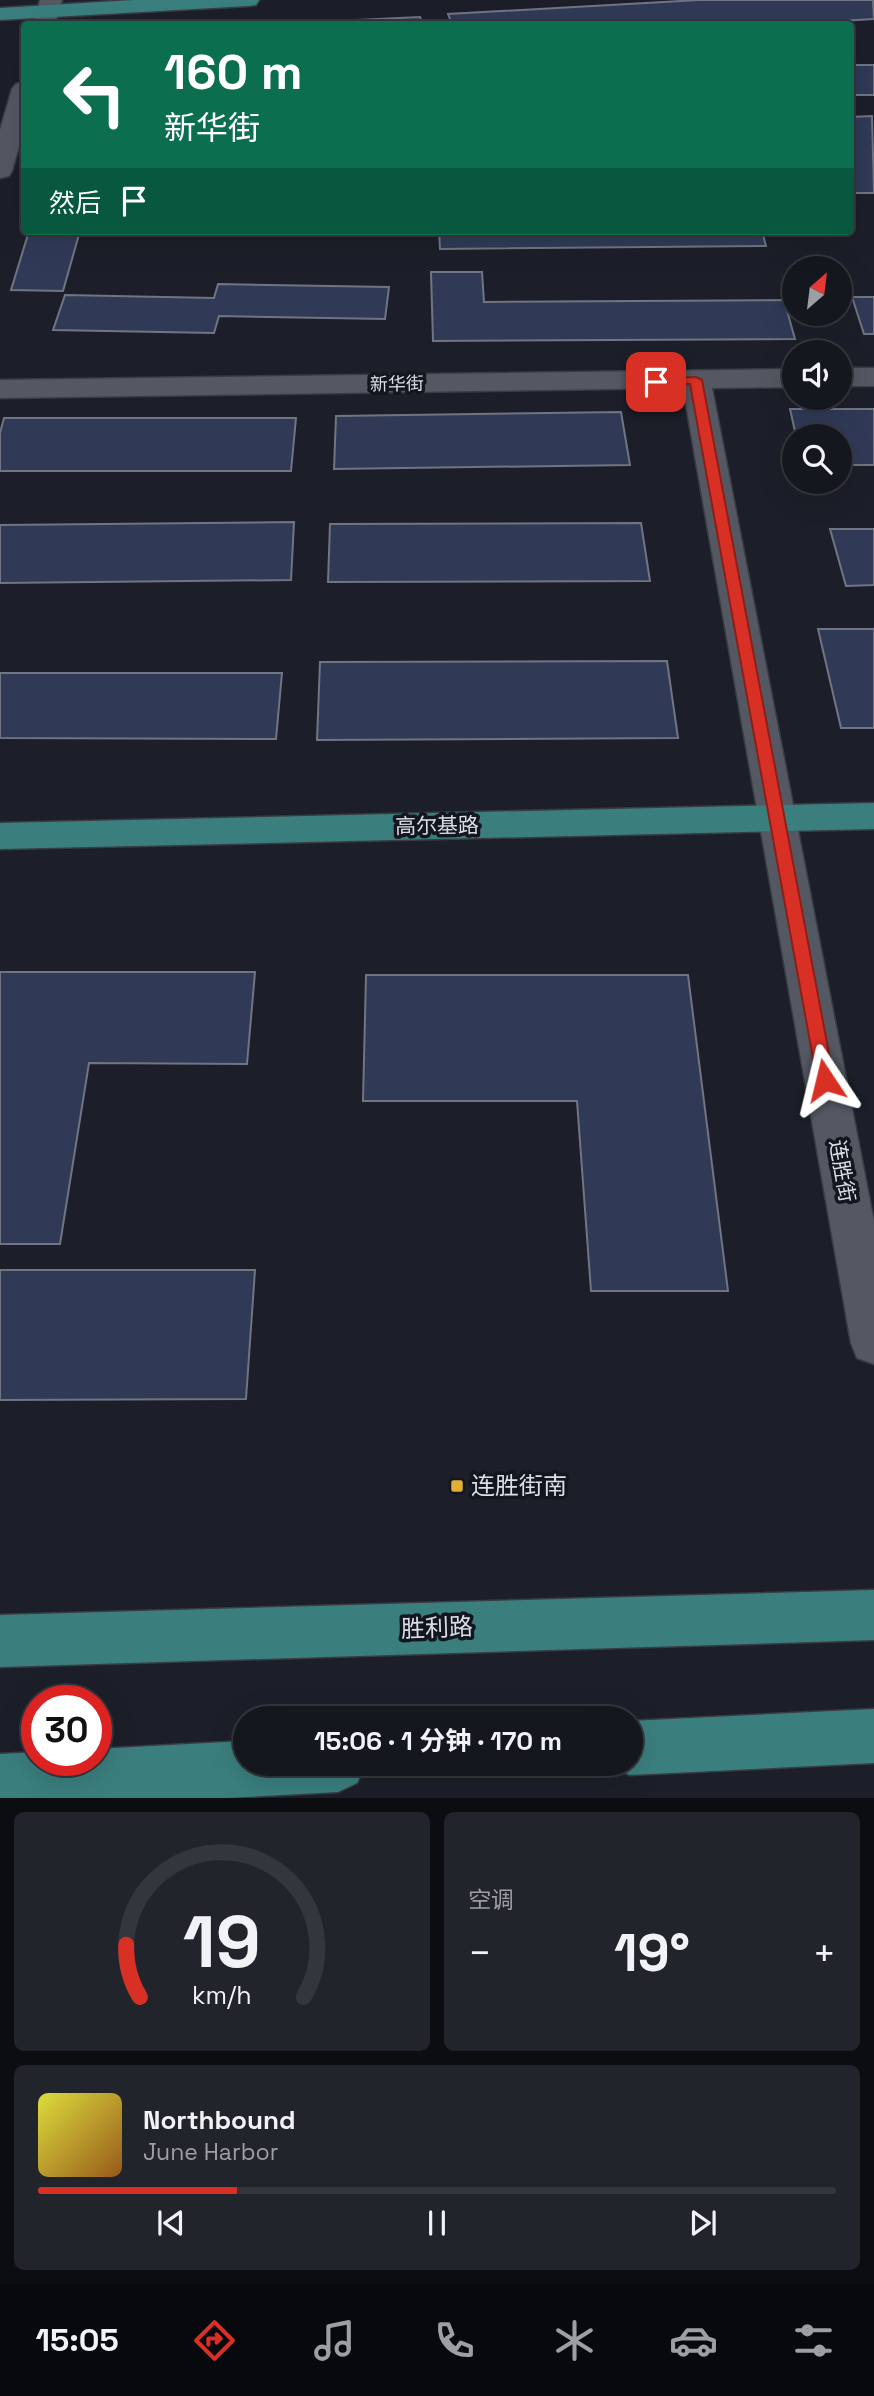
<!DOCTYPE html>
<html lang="zh">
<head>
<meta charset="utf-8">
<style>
  body { margin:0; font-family:"Space Grotesk","Noto Sans SC",sans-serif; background:#22242c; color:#f1f3f6; height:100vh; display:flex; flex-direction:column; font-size:26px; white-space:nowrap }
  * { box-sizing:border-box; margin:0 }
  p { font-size:23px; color:#9d9fa4 }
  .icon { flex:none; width:38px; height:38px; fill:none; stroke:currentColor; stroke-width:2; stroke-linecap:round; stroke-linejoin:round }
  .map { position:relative; height:1798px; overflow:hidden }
  .drawer { display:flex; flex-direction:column; gap:14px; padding:14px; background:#0c0d11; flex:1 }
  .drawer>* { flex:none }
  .banner { position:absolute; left:21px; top:21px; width:833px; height:214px; border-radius:7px; box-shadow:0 7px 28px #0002,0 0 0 2px #34363d; background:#0b6e4f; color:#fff; overflow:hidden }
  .needle { width:46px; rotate:28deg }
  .fabs { position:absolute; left:782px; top:256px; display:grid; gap:14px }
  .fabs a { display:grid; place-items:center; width:70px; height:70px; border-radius:50%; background:#15171f; box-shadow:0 7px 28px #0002,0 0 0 2px #34363d; font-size:35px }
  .speed { position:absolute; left:21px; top:1685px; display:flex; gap:14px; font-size:35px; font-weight:700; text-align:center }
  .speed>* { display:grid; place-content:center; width:91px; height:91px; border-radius:50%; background:#15171f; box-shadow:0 7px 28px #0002,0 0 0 2px #34363d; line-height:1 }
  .speed .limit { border:10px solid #d22; background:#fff; color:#111 }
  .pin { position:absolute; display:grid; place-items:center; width:60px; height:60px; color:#fff; margin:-30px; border-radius:14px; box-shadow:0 4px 10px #0006 }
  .me { position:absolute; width:77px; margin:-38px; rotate:350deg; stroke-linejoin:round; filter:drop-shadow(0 0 5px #0008) }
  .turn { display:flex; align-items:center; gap:24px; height:147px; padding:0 28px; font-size:32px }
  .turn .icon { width:91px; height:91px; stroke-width:2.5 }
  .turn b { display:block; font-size:49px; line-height:60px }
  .then { display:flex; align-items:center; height:66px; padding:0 28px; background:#0003; gap:14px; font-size:26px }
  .big { font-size:52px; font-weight:700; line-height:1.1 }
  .drawer .tile { flex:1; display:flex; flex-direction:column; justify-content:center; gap:10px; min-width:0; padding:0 24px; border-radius:10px; background:#22242c }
  .drawer .dial { align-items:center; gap:0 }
  .dial svg { height:182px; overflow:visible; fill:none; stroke:#34363d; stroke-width:7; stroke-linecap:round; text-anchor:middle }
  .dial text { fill:#f1f3f6; stroke:none }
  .song { display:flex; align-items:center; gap:21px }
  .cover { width:84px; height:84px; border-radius:10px; background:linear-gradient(135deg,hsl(60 70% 55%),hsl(30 70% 35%)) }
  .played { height:7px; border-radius:4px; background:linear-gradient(90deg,#d93025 25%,#34363d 25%) }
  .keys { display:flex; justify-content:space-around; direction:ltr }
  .heat { display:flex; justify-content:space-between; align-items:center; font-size:38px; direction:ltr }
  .drawer .tiles { flex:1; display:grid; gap:14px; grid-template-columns:1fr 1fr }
  .tile:last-child { grid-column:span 2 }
  .trip { position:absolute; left:233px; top:1706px; width:410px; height:70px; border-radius:35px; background:#15171f; box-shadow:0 7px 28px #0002,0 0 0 2px #34363d; font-weight:700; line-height:70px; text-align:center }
  .tabs { display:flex; height:112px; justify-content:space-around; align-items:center; background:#08090c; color:#9d9fa4 }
  .tabs .icon { width:49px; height:49px }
  .tabs .active { color:#d93025 }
  .tabs b { font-size:32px; color:#f1f3f6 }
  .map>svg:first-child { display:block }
</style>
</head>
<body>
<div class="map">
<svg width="874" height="1798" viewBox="0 0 874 1798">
  <rect width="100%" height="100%" fill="#1c1f29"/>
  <g fill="#303a57" stroke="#707581" stroke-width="2">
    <path d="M699 0H873L874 19 789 24H452L448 14Z"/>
    <path d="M420 17 423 24H271Z"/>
    <rect x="850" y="65" width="24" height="30"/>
    <path d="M872 116 874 193H850V117Z"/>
    <path d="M29 231H80L63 291 11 290Z"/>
    <path d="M439 231H762L766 246 440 249Z"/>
    <path d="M431 272H482L484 302 784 300 795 339 433 341Z"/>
    <path d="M218 284 389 287 385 319 219 316 214 333 53 330 65 295 214 298Z"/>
    <path d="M852 297H874V334H864Z"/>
    <path d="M790 409H874V465H840V436H796Z"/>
    <path d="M621 412 630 465 334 469 336 416Z"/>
    <path d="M4 418H296L291 471H0V433Z"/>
    <path d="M294 522 291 580 0 583V525Z"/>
    <path d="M641 523 650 581 328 582 330 524Z"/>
    <path d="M830 529H874V585L846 586Z"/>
    <path d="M818 629H874V728H841Z"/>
    <path d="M667 661 678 738 317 740 320 662Z"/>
    <path d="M0 673H282L276 739 0 738Z"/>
    <path d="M0 972H255L247 1064 89 1063 60 1244H0Z"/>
    <path d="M366 975H688L728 1291H591L577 1101H363Z"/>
    <path d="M0 1270H255L246 1399 0 1400Z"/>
  </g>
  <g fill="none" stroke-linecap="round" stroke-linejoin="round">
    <defs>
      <g id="minor">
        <path d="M40 0H62L55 24H33Z"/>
        <path d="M24 82V128L12 171 9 176 0 178V130L12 89 16 84Z"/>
        <rect x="840" y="368" width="34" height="18"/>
        <path d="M794 369V387L712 388 874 1222V1364L857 1358 851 1343 683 388 0 398V380Z"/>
      </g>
      <g id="major">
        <path d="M134 0H259L256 5 248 6 0 20V8Z"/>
        <path d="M874 803V829L0 849V823Z"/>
        <path d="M874 1590V1640L0 1667V1615Z"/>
        <path d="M874 1709V1763L630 1775 611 1767 609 1764H630V1721Z"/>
        <path d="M245 1741V1764H366L357 1783 338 1792 227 1798H0V1754L37 1752V1760H96V1749Z"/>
      </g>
    </defs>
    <use href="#minor" stroke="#393c44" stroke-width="3"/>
    <use href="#major" stroke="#393c44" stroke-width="3"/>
    <use href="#minor" fill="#545863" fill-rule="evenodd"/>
    <use href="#major" fill="#3a7f7e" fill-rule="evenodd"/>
  </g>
  <path fill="#d93025" stroke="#8d1f18" stroke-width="2" d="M696 377 702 380 834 1080 832 1085H819L817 1080 690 384 656 385 651 382 656 378Z"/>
  <rect fill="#e1af34" stroke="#13161f" stroke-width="2.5" x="450" y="1479" width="14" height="14" rx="3.5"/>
  <g text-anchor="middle" stroke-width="7" stroke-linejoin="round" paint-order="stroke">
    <g font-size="18" fill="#dcdee5" stroke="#13161f">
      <text transform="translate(397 384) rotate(-1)" y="6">新华街</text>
    </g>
    <g font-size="21" fill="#dcdee5" stroke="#13161f">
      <text transform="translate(437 826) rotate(-1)" y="7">高尔基路</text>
      <text transform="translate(842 1171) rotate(80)" y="7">连胜街</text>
    </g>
    <g font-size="24" fill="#dcdee5" stroke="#13161f" text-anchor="start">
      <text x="471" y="1494">连胜街南</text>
    </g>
    <g font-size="24" fill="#dcdee5" stroke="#13161f">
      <text transform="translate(437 1628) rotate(-2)" y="8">胜利路</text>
    </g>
  </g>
</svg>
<div class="fabs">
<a><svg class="needle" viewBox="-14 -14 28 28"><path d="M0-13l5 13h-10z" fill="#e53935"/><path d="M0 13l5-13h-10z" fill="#9d9fa4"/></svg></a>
<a><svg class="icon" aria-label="sound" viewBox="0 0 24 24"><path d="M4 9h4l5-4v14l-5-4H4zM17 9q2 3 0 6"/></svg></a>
<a><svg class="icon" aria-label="search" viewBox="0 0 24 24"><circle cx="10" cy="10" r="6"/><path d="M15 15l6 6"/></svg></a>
</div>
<div class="speed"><div class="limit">30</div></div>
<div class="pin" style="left:656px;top:382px;background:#d93025"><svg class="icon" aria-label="arrive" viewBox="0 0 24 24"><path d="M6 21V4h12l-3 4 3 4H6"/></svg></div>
<svg class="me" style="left:825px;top:1080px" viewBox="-20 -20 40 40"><path d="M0-17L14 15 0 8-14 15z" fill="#d93025" stroke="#fff" stroke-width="4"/></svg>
<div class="trip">15:06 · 1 分钟 · 170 m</div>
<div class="banner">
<div class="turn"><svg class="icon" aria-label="left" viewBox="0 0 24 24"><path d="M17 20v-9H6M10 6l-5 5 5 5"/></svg><div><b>160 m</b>新华街</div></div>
<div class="then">然后<svg class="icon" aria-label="arrive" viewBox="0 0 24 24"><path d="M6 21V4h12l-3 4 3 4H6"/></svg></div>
</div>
</div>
<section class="drawer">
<div class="tiles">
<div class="tile dial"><svg viewBox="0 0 100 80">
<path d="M14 69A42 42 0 1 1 86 69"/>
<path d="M14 69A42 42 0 0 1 8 46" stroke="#d93025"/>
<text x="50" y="56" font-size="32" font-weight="700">19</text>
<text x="50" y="72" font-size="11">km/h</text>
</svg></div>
<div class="tile"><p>空调</p>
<div class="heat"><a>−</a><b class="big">19°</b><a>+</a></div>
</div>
<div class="tile">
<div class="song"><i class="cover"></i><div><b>Northbound</b><p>June Harbor</p></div></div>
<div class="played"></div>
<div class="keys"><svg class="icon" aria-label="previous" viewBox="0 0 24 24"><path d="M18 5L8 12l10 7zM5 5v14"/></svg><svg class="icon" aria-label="pause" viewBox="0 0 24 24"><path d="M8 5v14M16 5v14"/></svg><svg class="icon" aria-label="next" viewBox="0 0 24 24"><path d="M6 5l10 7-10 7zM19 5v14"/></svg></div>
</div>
</div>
</section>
<nav class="tabs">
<b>15:05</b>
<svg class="icon active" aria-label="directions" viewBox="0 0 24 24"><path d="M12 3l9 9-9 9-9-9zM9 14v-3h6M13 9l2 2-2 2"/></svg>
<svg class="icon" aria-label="music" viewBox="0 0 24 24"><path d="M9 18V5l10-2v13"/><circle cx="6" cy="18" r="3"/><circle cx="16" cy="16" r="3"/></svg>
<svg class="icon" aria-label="phone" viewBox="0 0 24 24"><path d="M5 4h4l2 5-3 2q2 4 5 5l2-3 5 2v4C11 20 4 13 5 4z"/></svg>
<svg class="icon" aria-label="climate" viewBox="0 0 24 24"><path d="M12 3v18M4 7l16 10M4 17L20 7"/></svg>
<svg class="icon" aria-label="car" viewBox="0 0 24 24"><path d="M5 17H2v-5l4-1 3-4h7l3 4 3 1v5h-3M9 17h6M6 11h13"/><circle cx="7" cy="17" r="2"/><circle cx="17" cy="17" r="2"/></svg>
<svg class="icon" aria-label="filters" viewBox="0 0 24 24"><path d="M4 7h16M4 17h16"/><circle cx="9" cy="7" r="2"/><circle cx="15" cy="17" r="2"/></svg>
</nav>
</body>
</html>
